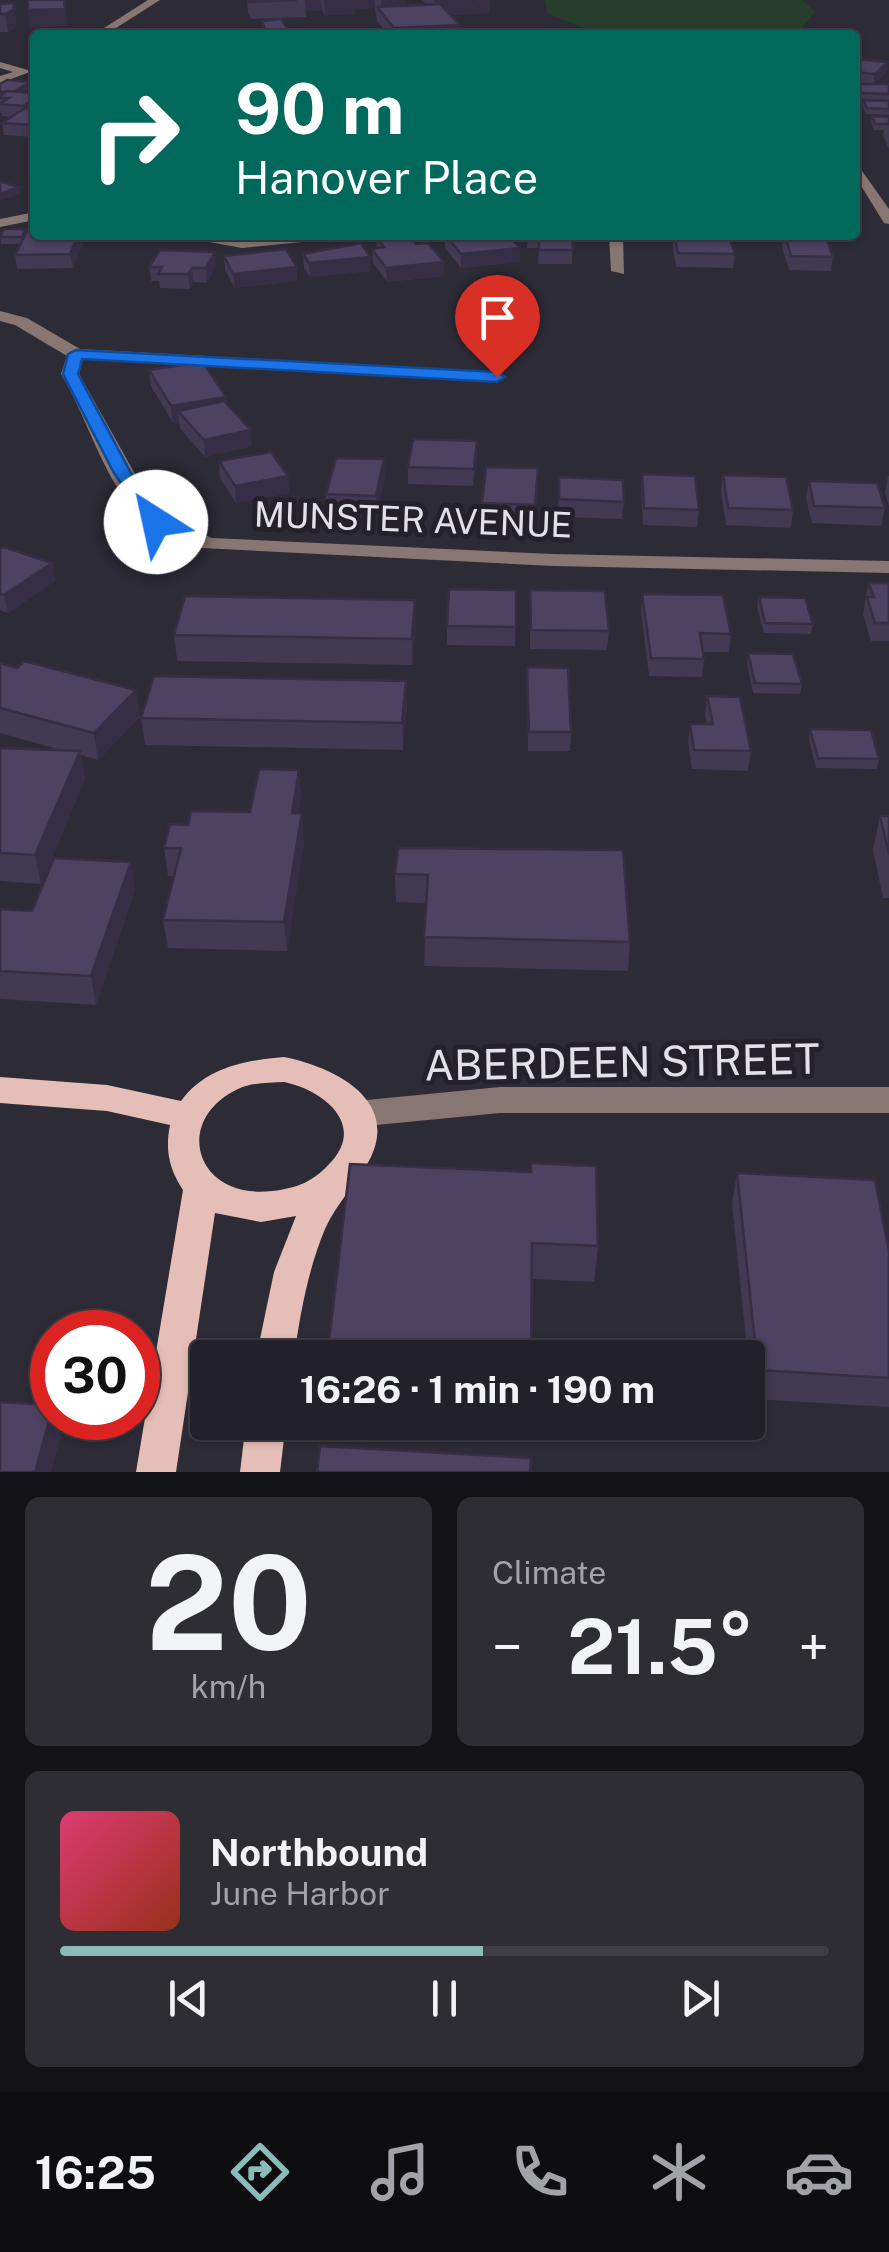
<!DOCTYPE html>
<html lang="en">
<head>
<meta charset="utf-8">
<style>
  body { margin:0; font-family:"Public Sans",sans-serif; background:#2e2d34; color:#f1f3f6; height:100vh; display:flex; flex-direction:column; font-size:38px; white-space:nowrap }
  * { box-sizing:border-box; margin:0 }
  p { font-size:32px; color:#a2a3a8 }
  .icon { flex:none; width:55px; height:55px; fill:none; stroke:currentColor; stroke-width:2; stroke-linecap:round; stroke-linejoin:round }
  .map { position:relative; height:1472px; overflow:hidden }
  .side { display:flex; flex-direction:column; gap:25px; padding:25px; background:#131216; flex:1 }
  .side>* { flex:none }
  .guide { position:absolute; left:30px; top:30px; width:830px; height:210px; border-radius:10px; box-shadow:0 2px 8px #0004,0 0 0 2px #3f3e45; background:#00695c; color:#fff; overflow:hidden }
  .speed { position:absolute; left:30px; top:1310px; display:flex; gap:20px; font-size:50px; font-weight:700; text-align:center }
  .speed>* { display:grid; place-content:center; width:130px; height:130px; border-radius:50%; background:#222028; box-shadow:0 2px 8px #0004,0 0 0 2px #3f3e45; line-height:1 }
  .speed .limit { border:15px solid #d22; background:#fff; color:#111 }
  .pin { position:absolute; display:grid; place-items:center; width:85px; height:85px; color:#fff; margin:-102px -42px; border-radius:50% 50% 50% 0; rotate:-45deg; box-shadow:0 0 10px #0007 }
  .pin .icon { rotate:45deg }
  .me { position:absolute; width:110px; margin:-55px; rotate:325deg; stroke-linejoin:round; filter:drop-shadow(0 0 8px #0008) }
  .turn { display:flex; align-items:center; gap:35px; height:210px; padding:0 40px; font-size:45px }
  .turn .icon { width:130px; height:130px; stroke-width:2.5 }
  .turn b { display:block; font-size:70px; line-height:85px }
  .big { font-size:75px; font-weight:700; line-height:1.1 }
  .side .tile { flex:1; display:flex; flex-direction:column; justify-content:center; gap:15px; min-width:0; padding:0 35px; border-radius:15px; background:#2e2d34 }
  .side .dial { align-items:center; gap:0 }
  .dial b { font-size:130px; line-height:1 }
  .song { display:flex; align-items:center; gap:30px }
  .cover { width:120px; height:120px; border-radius:15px; background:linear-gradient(135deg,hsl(340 70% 55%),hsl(10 70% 35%)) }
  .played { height:10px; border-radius:5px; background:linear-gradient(90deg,#8bbbb9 55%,#3f3e45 55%) }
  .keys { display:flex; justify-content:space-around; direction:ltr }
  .heat { display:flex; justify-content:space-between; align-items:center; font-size:55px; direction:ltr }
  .side .tiles { flex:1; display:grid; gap:25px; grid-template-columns:1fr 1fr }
  .tile:last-child { grid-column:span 2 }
  .trip { position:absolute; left:190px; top:1340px; width:575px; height:100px; border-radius:10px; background:#222028; box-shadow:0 2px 8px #0004,0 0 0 2px #3f3e45; font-weight:700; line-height:100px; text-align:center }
  .tab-bar { display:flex; height:160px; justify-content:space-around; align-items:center; background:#0e0d10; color:#a2a3a8 }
  .tab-bar .icon { width:70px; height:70px }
  .tab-bar .on { color:#8bbbb9 }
  .tab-bar b { font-size:45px; color:#f1f3f6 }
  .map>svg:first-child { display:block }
</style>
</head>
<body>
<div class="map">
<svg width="889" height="1472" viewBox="0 0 889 1472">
  <rect width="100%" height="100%" fill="#2d2b36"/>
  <path fill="#283e2c" d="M545 0H802L815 12 802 28 783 35H602L547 13Z"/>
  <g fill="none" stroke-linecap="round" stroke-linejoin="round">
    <g fill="#887672" fill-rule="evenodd">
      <path d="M148 0H160L105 35H93Z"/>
      <path d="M0 62 28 70 30 72 0 83V76L13 72 0 68Z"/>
      <path d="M855 161 889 209V224L884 223 855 176Z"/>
      <path d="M35 212V220L0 227V219Z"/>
      <path d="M170 235 242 240 340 235 333 239 242 248Z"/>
      <path d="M609 235H623L624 274 611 271Z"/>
      <path d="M0 311 27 318 80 349 497 372 506 377 497 382 83 359 79 374 153 506 171 521 212 538 553 554 889 561V573L553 566 202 548C185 542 166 538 152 527 106 493 90 421 61 374L67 356 15 325 0 321Z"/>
      <path d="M500 1087H889V1113H500L356 1127 344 1123 340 1114 344 1105 356 1101Z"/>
    </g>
    <g fill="#e5bfb7" fill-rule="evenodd">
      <path d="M284 1057C330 1066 399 1097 371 1157 358 1183 337 1202 325 1229 308 1270 300 1314 294 1358H256L274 1272 296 1216 261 1222 215 1213 176 1472H136L183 1190C169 1169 165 1150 170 1125L107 1111 0 1103V1077L107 1085 181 1101C205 1068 245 1060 284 1057ZM284 1082C320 1089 366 1122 332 1161 314 1181 299 1188 272 1191 195 1200 172 1120 238 1089 253 1082 269 1083 284 1082Z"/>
      <path d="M246 1422H286L280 1472H240Z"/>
    </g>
  </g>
  <g fill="#423953">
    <path d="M247 0H405V5L426 4 422 0H490L489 13 451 15 460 25V35H388L377 21 375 8 355 9V14L325 15 322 10 306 11V17L251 19 248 13Z"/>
    <path d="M14 3 16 20V27L8 32H0V4Z"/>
    <path d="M855 60 888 62 886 73 874 84H889V100L860 99 856 90 857 84H861L855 83Z"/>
    <path d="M0 84 32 87 24 92 35 93V137L4 135 2 123 12 117 2 116 0 110Z"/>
    <path d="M863 100 889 101V115L866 114 862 106Z"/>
    <path d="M872 116 889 117V149L883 136 884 130H874L871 122Z"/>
    <path d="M26 232 35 235H83L84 240 73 268 17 269 15 255 20 244H1L0 237Z"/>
    <path d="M445 235 520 248V262L461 268 445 248Z"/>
    <path d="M528 235H572V264H538L539 248H527Z"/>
    <path d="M658 235H722L735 254 733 268 676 267 673 249V242H660Z"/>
    <path d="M784 235H825L833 257 831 271 789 270 782 247Z"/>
    <path d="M376 237 444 276 387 282 373 263 372 249 377 248Z"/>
    <path d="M303 254 370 257V271L310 277 304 268Z"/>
    <path d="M224 256 297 267V281L235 288 225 270Z"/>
    <path d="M216 266 207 283 193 282 190 289 160 288 159 281H151L149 267Z"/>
    <path d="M149 370 227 404 252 446 205 457 180 428 179 422 173 423 151 386Z"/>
    <path d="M477 458 473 486 408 484V467Z"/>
    <path d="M219 461 288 476 289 493 236 503 220 478Z"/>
    <path d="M538 468 535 522 482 520V503Z"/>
    <path d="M642 474 699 510 697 527 643 525 641 491Z"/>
    <path d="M723 475 793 510 791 528 726 525 721 492Z"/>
    <path d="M385 476 377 513 326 511V494Z"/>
    <path d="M888 476H889V506L885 493Z"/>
    <path d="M559 477 624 502 622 519 558 517Z"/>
    <path d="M809 481 885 508 881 526 812 523 806 498Z"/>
    <path d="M0 549 52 563 55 581 8 613 0 610Z"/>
    <path d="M868 583H889V641H871L863 615Z"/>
    <path d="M516 590 515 646 447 645V626Z"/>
    <path d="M530 590 609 631 607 650 530 649Z"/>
    <path d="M642 594 731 634 729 652H703L704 659 702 677 649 676 641 612Z"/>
    <path d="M759 597 813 624 811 634 764 633 757 607Z"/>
    <path d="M416 626 412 665 177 661 174 635Z"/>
    <path d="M748 653 802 684 800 694 753 693 747 663Z"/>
    <path d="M0 663 140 717 98 760 81 755 85 779 41 884 0 881V748L64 751 0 733Z"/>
    <path d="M527 667 571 732 570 751H528Z"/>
    <path d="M707 696 751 751 748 771 692 769 688 743 690 724H707L705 715Z"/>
    <path d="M407 707 403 750 145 745 141 718Z"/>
    <path d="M810 729 879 759 877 769 816 768 809 739Z"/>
    <path d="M299 770 301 797 298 813 304 841 287 951 168 948 163 920 174 876H168L164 848 188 825 250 812Z"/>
    <path d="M880 816H889V898H883L873 850Z"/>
    <path d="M398 848 630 942 628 971 424 966 426 903 396 902 395 874Z"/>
    <path d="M131 862 135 890 96 1005 0 999V909L32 911Z"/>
    <path d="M531 1172 598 1246 594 1282 532 1279Z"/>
    <path d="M737 1173 889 1251V1407L752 1399 732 1203Z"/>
    <path d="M326 1422H529L528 1434Z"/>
  </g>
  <g fill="#362e44">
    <path d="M65 0 67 26 30 28 28 10Z"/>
    <path d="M305 0H321L322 10 306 11Z"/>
    <path d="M324 0H375V8L355 9V14L325 15Z"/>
    <path d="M381 0H405L406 15 381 13Z"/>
    <path d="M490 0 489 13 436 16V2Z"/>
    <path d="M14 3 16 20V27L8 32 5 14Z"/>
    <path d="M460 25V35H394V28Z"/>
    <path d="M289 31V35H266V32Z"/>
    <path d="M888 62 886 73 873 85 875 74Z"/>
    <path d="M31 82 32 87 14 99 13 93Z"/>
    <path d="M35 99V112L24 117 23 106Z"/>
    <path d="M19 187 20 194 0 201V194Z"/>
    <path d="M78 235H83L84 240 73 268 70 254Z"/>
    <path d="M520 248V262L461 268V254Z"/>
    <path d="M215 252 216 266 207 283 206 268Z"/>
    <path d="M370 257V271L310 277 309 263Z"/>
    <path d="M444 262V276L387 282 386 268Z"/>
    <path d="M297 267V281L235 288 233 274Z"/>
    <path d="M192 268 193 282 190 289 188 274Z"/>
    <path d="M226 397 228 413 178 411 179 422 173 423 171 406Z"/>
    <path d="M251 430 252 446 205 457 204 440Z"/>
    <path d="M477 441V458L473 486 474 469Z"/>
    <path d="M384 459 385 476 377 513 376 496Z"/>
    <path d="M288 476 289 493 236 503 235 486Z"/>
    <path d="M52 563 55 581 8 613 4 595Z"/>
    <path d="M415 600 416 626 412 665V639Z"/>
    <path d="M406 681 407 707 403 750 402 723Z"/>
    <path d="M136 690 140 717 98 760 94 733Z"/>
    <path d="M80 751 85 779 41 884 35 855Z"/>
    <path d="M299 770 301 797 294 841 292 813Z"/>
    <path d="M302 813 304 841 287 951 284 922Z"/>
    <path d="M131 862 135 890 96 1005 91 976Z"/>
    <path d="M52 1410V1418H57L62 1434 51 1472H35Z"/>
  </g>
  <g fill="#4d4261" stroke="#362e44" stroke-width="2.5">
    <path d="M28 0H64L65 9 28 10Z"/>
    <path d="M249 0H297L249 2Z"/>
    <path d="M435 0H476L436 2Z"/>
    <path d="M14 3 13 10 5 14H0V4Z"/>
    <path d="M440 4 460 25 394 28 377 7Z"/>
    <path d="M281 19 289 31 266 32 262 21Z"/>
    <path d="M378 31 381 35H357L355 33Z"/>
    <path d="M856 59 888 62 875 74 855 72Z"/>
    <path d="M7 80 31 82 15 91 0 92V84Z"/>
    <path d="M857 84H889V94L861 93Z"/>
    <path d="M8 91 35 93V99L23 106 0 104 9 98H0V96Z"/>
    <path d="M863 100 889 101V109L867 108Z"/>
    <path d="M25 108 35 109V125L2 123Z"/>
    <path d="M872 116 889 117V124H875Z"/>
    <path d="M2 182 19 187 0 194V183Z"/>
    <path d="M29 227H35V235H78L70 254 15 255Z"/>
    <path d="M4 229H26L22 237H0Z"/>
    <path d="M399 235H409L416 244 428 243 444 262 386 268 372 249 384 247 376 237Z"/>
    <path d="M445 235H508L520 248 461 254Z"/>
    <path d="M539 235H572L573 250H539Z"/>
    <path d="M674 235 729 236 735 254 678 253Z"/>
    <path d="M785 235H825L833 257 791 256Z"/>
    <path d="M361 243 370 257 309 263 303 254Z"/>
    <path d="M286 249 297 267 233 274 224 256Z"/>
    <path d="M160 250 215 252 206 268H192L188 274H158L162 267H149Z"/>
    <path d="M203 362 226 397 171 406 149 370Z"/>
    <path d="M224 401 251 430 204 440 178 411Z"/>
    <path d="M413 439 477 441 474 469 408 467Z"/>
    <path d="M271 452 288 476 235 486 219 461Z"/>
    <path d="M336 458 384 459 376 496 326 494Z"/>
    <path d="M486 467 538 468 535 505 482 503Z"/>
    <path d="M642 474 695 476 699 510 644 508Z"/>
    <path d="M723 475 786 477 793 510 728 508Z"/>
    <path d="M559 477 623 480 624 502 559 499Z"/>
    <path d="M809 481 877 483 885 508 814 506Z"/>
    <path d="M4 547 52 563 4 595 0 594V549Z"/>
    <path d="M868 583H889V623H875L867 597H874Z"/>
    <path d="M449 589 516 590V627L447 626Z"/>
    <path d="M530 590 605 591 609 631 531 630Z"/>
    <path d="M642 594 723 595 731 634 700 633 704 659 651 658Z"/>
    <path d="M185 596 415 600 412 639 174 635Z"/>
    <path d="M759 597 805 598 813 624 765 623Z"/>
    <path d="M748 653 793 654 802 684 755 683Z"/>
    <path d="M24 661 136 690 94 733 0 708V663L17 668Z"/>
    <path d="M527 667 568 668 571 732H529Z"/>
    <path d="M154 676 406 681 402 723 141 718Z"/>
    <path d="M707 696 740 697 751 751 694 750 690 724H713Z"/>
    <path d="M810 729 871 730 879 759 818 758Z"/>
    <path d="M0 748 80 751 35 855 0 853Z"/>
    <path d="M259 769 299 770 292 813H302L284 922 163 920 181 848H164L170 824 188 825 191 811 250 812Z"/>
    <path d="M880 816H889V854Z"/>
    <path d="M398 848 623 850 630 942 424 937 428 875 395 874Z"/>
    <path d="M54 858 131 862 91 976 0 971V909L32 911Z"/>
    <path d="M531 1163 596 1166 598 1246 532 1243 531 1358H327L350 1164 531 1172Z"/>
    <path d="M737 1173 875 1180 889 1251V1378L758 1370Z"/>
    <path d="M0 1402 52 1405V1410L35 1472H0Z"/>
    <path d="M320 1446 531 1458 530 1472H317Z"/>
  </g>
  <path fill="#1a73e8" stroke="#114b97" stroke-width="2.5" d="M76 350 497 372 505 377 497 382 82 359 78 374 131 473 166 522 156 527 150 525 114 473 63 374 68 354Z"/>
  <g text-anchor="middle" stroke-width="10" stroke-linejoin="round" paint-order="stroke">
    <g font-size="35" fill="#e2e1e8" stroke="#24212b">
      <text transform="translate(413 520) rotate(2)" y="12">MUNSTER AVENUE</text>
    </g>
    <g font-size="42" fill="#e2e1e8" stroke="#24212b">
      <text transform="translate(622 1062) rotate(-1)" y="15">ABERDEEN STREET</text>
    </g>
  </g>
</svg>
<div class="speed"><div class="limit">30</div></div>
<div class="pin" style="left:497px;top:377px;background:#d93025"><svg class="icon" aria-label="arrive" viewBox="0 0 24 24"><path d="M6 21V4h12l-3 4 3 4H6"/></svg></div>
<svg class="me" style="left:156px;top:522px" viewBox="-20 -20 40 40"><circle r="19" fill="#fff"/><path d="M0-13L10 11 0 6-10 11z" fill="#1a73e8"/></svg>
<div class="trip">16:26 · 1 min · 190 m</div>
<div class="guide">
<div class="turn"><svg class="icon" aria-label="right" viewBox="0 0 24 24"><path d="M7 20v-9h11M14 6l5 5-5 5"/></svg><div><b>90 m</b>Hanover Place</div></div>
</div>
</div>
<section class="side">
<div class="tiles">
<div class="tile dial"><b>20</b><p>km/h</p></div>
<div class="tile"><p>Climate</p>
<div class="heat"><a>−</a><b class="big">21.5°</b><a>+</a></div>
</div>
<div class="tile">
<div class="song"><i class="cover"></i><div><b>Northbound</b><p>June Harbor</p></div></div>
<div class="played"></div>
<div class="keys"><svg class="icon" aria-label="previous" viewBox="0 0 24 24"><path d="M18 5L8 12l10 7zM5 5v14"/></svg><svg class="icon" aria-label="pause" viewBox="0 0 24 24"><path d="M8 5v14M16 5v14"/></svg><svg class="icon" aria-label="next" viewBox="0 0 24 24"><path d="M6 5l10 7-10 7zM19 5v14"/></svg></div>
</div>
</div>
</section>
<nav class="tab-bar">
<b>16:25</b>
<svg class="icon on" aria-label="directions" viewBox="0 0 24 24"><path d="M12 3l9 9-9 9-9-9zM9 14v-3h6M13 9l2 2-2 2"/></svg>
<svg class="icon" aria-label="music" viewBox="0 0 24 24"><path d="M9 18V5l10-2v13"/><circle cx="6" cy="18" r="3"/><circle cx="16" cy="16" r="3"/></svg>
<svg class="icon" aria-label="phone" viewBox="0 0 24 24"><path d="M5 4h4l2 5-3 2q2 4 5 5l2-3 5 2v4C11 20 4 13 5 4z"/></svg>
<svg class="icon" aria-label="climate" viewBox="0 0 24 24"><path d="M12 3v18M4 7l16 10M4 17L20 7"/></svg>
<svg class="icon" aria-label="car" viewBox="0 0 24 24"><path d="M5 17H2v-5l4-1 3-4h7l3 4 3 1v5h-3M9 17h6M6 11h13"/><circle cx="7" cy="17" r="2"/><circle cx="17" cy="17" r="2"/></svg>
</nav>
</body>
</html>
